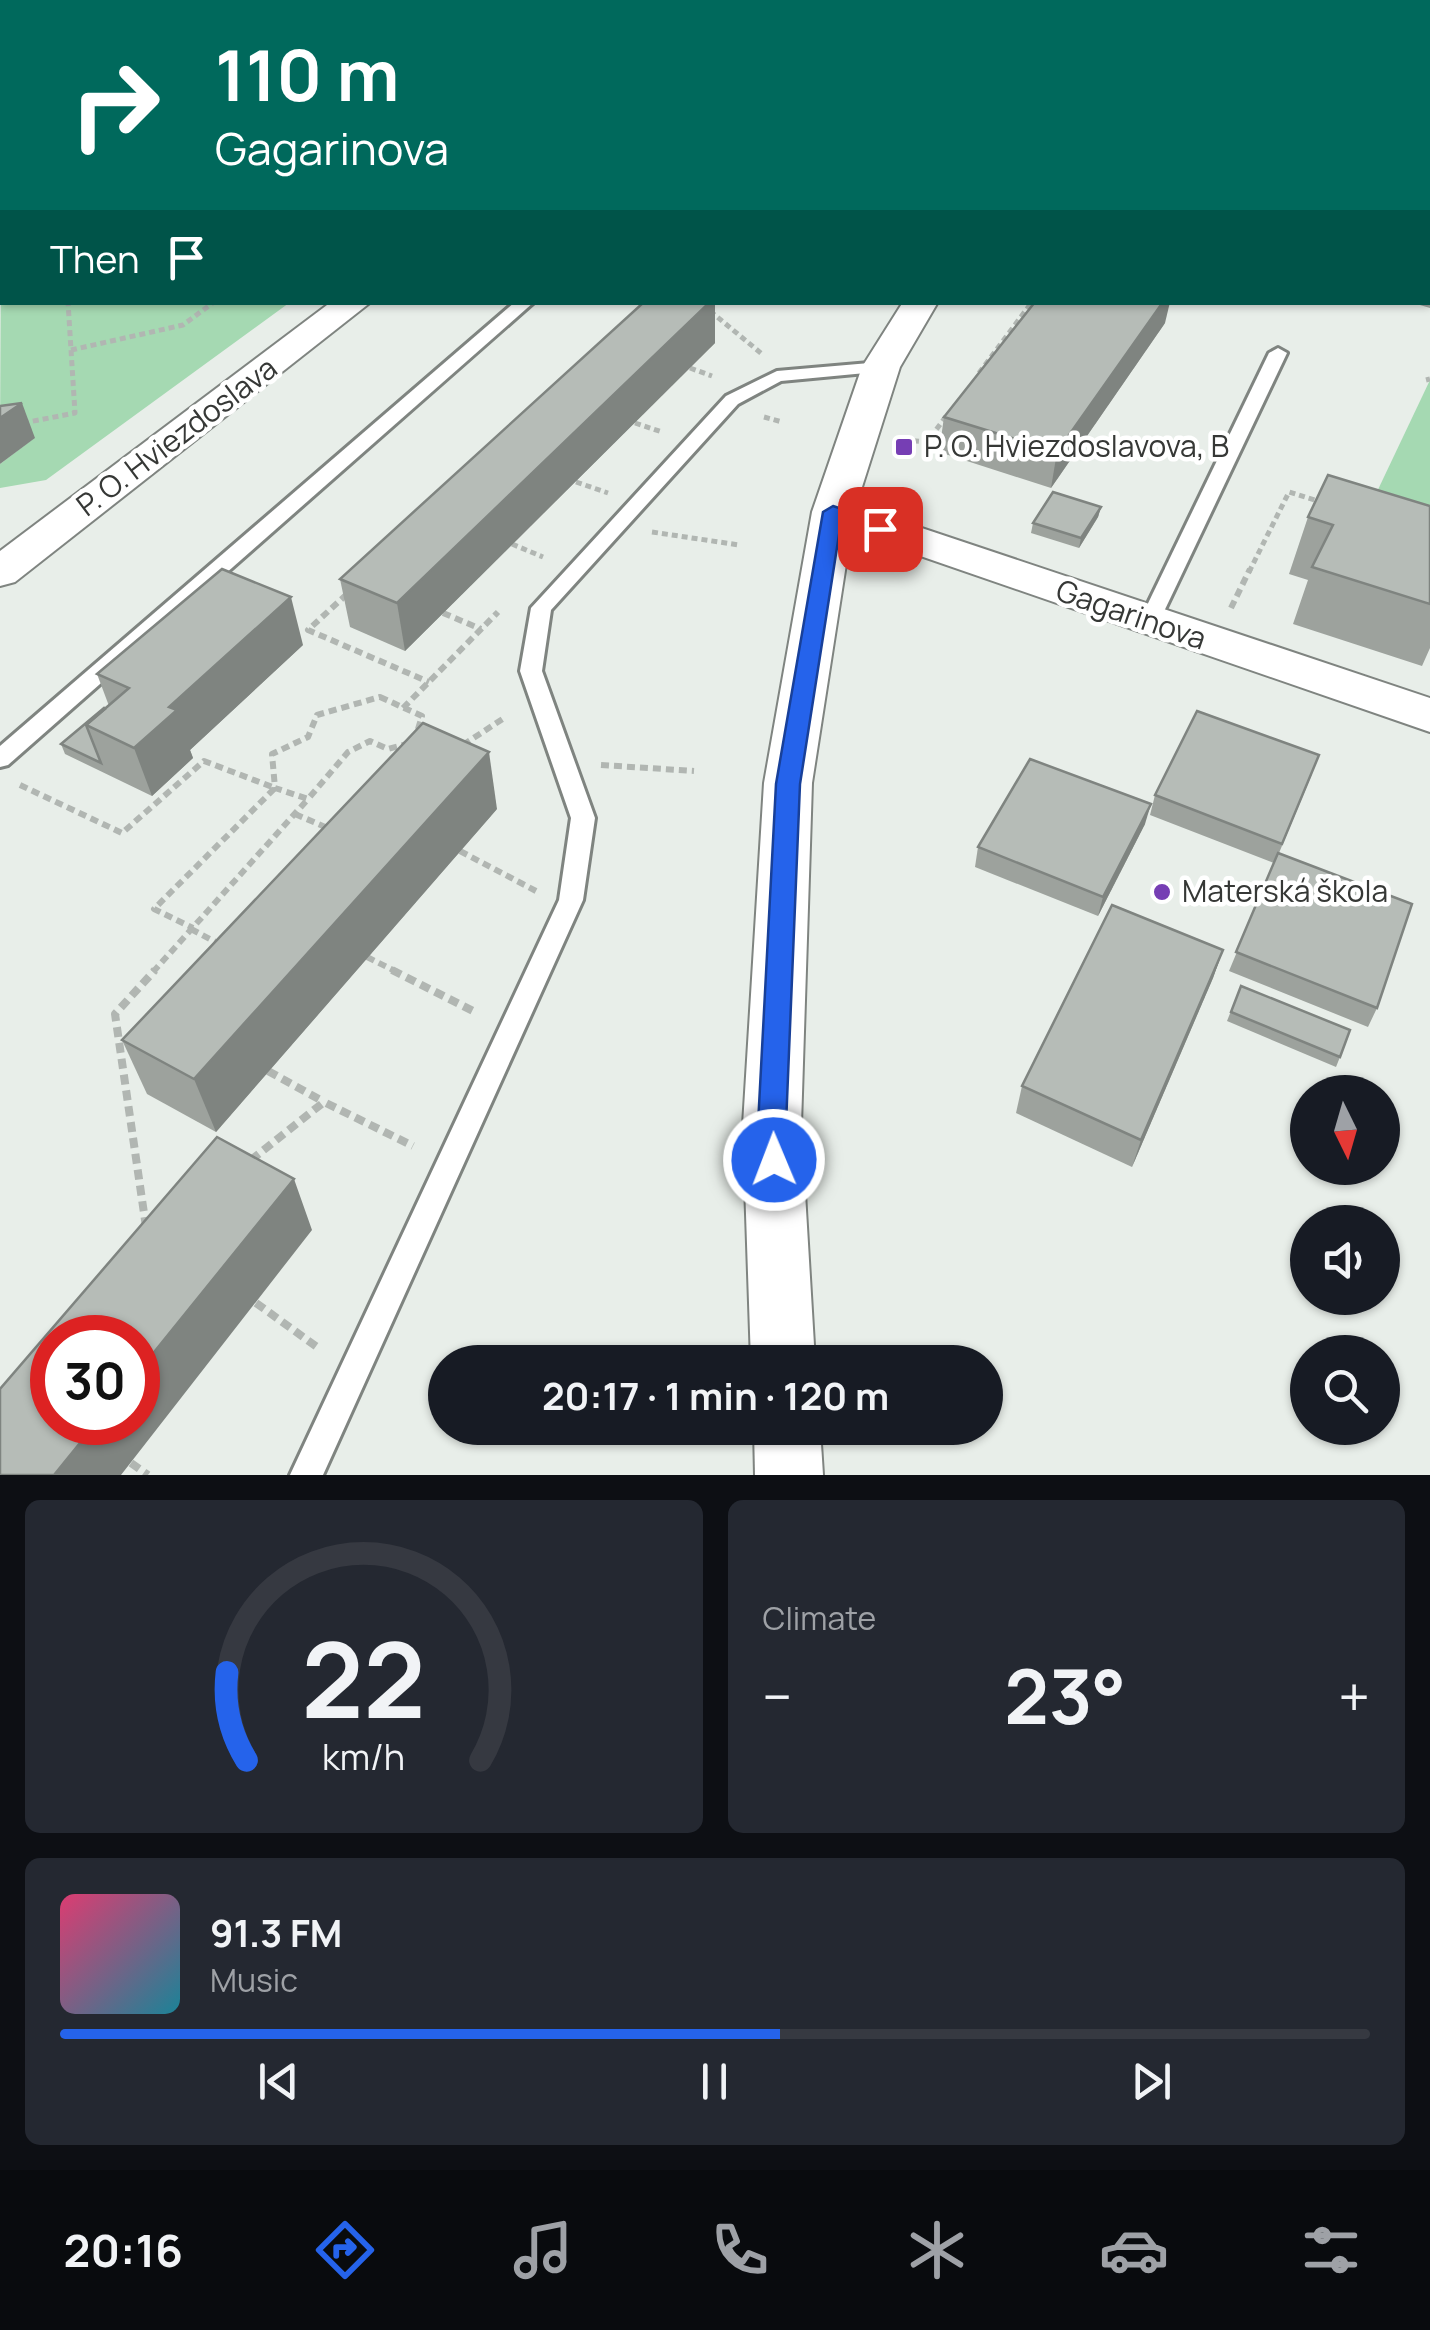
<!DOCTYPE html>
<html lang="en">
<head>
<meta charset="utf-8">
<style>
  body { margin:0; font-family:Manrope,sans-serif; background:#242831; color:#f1f3f6; height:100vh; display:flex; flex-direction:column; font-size:38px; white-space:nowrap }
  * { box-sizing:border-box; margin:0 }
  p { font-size:32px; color:#9ea1a6 }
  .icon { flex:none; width:55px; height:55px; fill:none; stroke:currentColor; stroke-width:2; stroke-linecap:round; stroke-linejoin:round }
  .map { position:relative; height:1475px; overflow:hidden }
  .drawer { display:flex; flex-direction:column; gap:25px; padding:25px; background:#0d0f14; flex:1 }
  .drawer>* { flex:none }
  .guide { position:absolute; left:0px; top:0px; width:1430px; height:305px; box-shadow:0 2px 8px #0004; background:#00695c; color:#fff; overflow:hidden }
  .needle { width:65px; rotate:175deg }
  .controls { position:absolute; left:1290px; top:1075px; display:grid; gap:20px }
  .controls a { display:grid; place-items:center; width:110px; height:110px; border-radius:50%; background:#171b24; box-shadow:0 2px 8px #0004; font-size:50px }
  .speed { position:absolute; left:30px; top:1315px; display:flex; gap:20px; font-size:50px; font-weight:700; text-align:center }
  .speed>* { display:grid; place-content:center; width:130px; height:130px; border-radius:50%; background:#171b24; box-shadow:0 2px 8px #0004; line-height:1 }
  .speed .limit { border:15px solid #d22; background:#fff; color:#111 }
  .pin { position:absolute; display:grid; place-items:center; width:85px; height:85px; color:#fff; margin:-42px; border-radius:20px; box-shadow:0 5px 15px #0006 }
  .me { position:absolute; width:110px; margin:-55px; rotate:359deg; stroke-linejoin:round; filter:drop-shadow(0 0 8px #0008) }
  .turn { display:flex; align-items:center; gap:35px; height:210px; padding:0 50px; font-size:45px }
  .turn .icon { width:130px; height:130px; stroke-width:2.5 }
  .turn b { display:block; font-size:70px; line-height:85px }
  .then { display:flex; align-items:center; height:95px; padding:0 50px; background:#0003; gap:20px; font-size:38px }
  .big { font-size:75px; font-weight:700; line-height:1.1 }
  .drawer .tile { flex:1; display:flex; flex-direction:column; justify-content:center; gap:15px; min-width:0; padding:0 35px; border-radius:15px; background:#242831 }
  .drawer .dial { align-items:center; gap:0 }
  .dial svg { height:260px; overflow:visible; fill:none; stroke:#363941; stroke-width:7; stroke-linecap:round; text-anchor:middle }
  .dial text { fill:#f1f3f6; stroke:none }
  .song { display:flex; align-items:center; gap:30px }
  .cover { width:120px; height:120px; border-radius:15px; background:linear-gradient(135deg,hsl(340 70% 55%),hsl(190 70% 35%)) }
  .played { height:10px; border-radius:5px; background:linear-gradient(90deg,#2563eb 55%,#363941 55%) }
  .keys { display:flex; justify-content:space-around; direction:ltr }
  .heat { display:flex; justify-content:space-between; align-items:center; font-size:55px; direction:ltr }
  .drawer .tiles { flex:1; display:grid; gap:25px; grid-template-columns:1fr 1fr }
  .tile:last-child { grid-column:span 2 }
  .trip { position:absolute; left:428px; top:1345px; width:575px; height:100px; border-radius:50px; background:#171b24; box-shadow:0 2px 8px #0004; font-weight:700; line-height:100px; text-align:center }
  .tab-bar { display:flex; height:160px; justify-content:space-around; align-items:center; background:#090b0e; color:#9ea1a6 }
  .tab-bar .icon { width:70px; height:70px }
  .tab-bar .on { color:#2563eb }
  .tab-bar b { font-size:45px; color:#f1f3f6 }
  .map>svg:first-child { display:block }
</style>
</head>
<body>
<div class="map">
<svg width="1430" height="1475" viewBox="0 0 1430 1475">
  <rect width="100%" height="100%" fill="#e8eee9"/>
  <g fill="#a5d9b2">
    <path d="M2 54V302L289 303 46 480 0 488V464L33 439 0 444Z"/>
    <path d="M1430 380V515L1374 498Z"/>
  </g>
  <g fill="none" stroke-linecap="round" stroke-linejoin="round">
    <defs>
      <g id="lane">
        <path d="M984 0H1007L1008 2H985Z"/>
        <path d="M1252 0H1269L1270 2H1253Z"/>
        <path d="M515 302H534L8 765 0 767V746Z"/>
        <path d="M1278 348 1287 353 1159 622 1149 629 1142 627 1139 622 1269 353Z"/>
        <path d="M881 362 887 363V371L781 381 738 404 551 610 542 671 595 818 583 900 323 1475H290L559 900 571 818 520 671 531 608 726 396 777 371Z"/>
      </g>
      <g id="street">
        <rect x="1428" y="173" width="2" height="20"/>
        <path d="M331 302H371L15 582 0 586V551Z"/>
        <path d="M903 302H938L900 367 856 506 1430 698V732L851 532 812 783 801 1125 815 1362H751L743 1125 764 783 812 512 862 367Z"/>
        <path d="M754 1428H820L823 1475H755Z"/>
      </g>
    </defs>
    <use href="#lane" stroke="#7f8480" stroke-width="6"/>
    <use href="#street" stroke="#7f8480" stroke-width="4"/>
    <g stroke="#b1b6b2" stroke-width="5" stroke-dasharray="6 4" stroke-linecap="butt">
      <path d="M710 311 762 354"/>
      <path d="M71 350 183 325 214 302"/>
      <path d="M690 368 712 376"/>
      <path d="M979 373 1032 302"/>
      <path d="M1426 380 1430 379"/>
      <path d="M764 417 782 422"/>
      <path d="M23 423 75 413 68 302"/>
      <path d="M635 423 662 432"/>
      <path d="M903 440 927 442 947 415"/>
      <path d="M576 482 608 493"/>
      <path d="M652 532 739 545"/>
      <path d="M512 544 543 557"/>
      <path d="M1249 572 1289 492 1321 502"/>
    </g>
    <g stroke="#b1b6b2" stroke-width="6" stroke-dasharray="8 5" stroke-linecap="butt">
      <path d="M347 594 308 630 429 682"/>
      <path d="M1231 608 1250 569"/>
      <path d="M443 613 481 629"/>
      <path d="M380 697 422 716 414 742 388 749 370 741 348 752 308 799 275 788 272 754 308 737 317 715Z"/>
      <path d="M403 708 498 612"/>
      <path d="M463 745 504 718"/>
      <path d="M601 765 694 771"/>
      <path d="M20 785 122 833 204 761 275 788 154 909 193 928"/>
      <path d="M295 814 330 829"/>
      <path d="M460 851 536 891"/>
      <path d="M191 929 221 945"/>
      <path d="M367 957 397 972"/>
      <path d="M153 972 308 799"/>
    </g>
    <g stroke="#b1b6b2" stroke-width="8" stroke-dasharray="10 6" stroke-linecap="butt">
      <path d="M392 970 477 1013"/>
      <path d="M268 1071 324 1102"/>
      <path d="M251 1160 324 1102 413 1146"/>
      <path d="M146 1227 115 1014 155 970"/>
      <path d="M256 1303 317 1347"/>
      <path d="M131 1463 148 1475"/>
    </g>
    <use href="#lane" fill="#fff" fill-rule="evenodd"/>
    <use href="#street" fill="#fff" fill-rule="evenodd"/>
  </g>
  <g fill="#9da29d">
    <rect x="1428" y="42" width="2" height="86"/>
    <path d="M1428 223 1430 224V308L1410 302H1428Z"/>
    <path d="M715 302V343L405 651 350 627 340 579Z"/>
    <path d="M1165 323 1051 488 939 452 944 417Z"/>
    <path d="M1430 506V648L1422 666 1293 624 1308 580 1289 574 1308 517Z"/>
    <path d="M1101 507 1098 517 1079 548 1031 533 1033 523Z"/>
    <path d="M303 645 190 750 193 758 152 796 65 754 61 744 109 706 97 674Z"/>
    <path d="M1312 774 1279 853 1377 1008 1368 1027 1229 971 1274 863 1150 815 1155 795Z"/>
    <path d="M497 809 216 1132 147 1094 122 1040Z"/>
    <path d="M1145 824 1098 916 975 867 978 847Z"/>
    <path d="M1223 950 1213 978 1132 1167 1016 1113 1022 1086Z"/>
    <path d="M1241 986 1340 1057 1336 1067 1227 1021Z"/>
  </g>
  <g fill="#7f8480">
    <path d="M710 302H715V343L405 651 397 603Z"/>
    <path d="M1163 302H1170L1165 323 1051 488 1057 452Z"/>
    <path d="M22 403 35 438 0 464V418Z"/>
    <path d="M1101 507 1098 517 1079 548 1081 538Z"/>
    <path d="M291 597 303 645 190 750 193 758 152 796 134 748 169 707Z"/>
    <path d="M489 752 497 809 216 1132 194 1079Z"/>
    <path d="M1151 804 1145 824 1098 916 1103 897Z"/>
    <path d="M1223 950 1213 978 1132 1167 1141 1140Z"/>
    <path d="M294 1179 312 1230 121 1475H54L97 1422H138V1372Z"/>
  </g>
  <g fill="#b6bcb7" stroke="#7f8480" stroke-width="2.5">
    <path d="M838 0H952L949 2H835Z"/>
    <path d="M1428 42H1430V94L1428 93Z"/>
    <path d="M1428 223 1430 224V258H1428Z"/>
    <path d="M644 302H710L397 603 340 579Z"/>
    <path d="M1035 302H1163L1057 452 944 417Z"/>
    <path d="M22 403 0 418V406Z"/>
    <path d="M1328 475 1430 506V604L1312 567 1333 525 1308 517Z"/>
    <path d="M1053 492 1101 507 1081 538 1033 523Z"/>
    <path d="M222 569 291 597 169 707 177 710 134 748 86 725 129 688 97 674Z"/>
    <path d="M104 708 105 709 86 725 101 763 61 744Z"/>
    <path d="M1197 711 1319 755 1282 844 1155 795Z"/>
    <path d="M423 723 489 752 194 1079 122 1040Z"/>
    <path d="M1030 759 1151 804 1103 897 978 847Z"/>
    <path d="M1278 853 1412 904 1377 1008 1236 952Z"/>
    <path d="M1112 905 1223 950 1141 1140 1022 1086Z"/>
    <path d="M1241 986 1350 1030 1340 1057 1231 1012Z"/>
    <path d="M217 1137 294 1179 138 1372V1338H52V1422H97L54 1475H0V1389Z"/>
  </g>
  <path fill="#2563eb" stroke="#184099" stroke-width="2.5" d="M833 506 887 524 890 529 880 535 841 522 800 784 786 1125 788 1160 784 1169 774 1173 763 1169 758 1125 776 784 823 512Z"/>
  <g fill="#763eb4" stroke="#fff" stroke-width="4">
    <rect x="894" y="437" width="20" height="20" rx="5"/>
    <circle cx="1162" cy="892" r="10"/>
  </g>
  <g text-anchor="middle" stroke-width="9" stroke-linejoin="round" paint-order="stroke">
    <g font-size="30" fill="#363836" stroke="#fff">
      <text transform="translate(177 437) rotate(-37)" y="10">P. O. Hviezdoslava</text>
      <text transform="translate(1131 615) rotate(19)" y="10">Gagarinova</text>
    </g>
    <g font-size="30" fill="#363836" stroke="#fff" text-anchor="start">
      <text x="924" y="457">P. O. Hviezdoslavova, B</text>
      <text x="1182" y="902">Materská škola</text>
    </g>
  </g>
</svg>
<div class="controls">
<a><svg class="needle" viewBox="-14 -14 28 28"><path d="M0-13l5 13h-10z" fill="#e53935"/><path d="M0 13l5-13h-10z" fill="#9ea1a6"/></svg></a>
<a><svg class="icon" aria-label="sound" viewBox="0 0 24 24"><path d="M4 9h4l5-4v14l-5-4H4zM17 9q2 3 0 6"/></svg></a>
<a><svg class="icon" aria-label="search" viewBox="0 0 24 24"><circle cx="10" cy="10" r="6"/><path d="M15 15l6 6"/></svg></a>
</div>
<div class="speed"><div class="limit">30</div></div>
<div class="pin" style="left:880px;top:529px;background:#d93025"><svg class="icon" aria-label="arrive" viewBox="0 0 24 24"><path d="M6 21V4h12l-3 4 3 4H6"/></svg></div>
<svg class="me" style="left:774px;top:1160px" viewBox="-20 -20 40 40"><circle r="17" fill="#2563eb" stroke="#fff" stroke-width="3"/><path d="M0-11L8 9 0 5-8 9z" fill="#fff"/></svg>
<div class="trip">20:17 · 1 min · 120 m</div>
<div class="guide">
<div class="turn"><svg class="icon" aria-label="right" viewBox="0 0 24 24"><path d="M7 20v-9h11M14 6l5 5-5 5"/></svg><div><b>110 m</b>Gagarinova</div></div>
<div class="then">Then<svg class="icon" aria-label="arrive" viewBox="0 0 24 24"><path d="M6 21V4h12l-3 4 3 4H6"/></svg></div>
</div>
</div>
<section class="drawer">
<div class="tiles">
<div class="tile dial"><svg viewBox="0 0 100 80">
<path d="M14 69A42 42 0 1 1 86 69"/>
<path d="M14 69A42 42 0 0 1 8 42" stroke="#2563eb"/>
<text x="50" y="56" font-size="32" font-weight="700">22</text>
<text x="50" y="72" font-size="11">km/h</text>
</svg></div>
<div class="tile"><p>Climate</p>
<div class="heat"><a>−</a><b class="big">23°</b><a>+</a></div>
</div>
<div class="tile">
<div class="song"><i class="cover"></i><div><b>91.3 FM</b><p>Music</p></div></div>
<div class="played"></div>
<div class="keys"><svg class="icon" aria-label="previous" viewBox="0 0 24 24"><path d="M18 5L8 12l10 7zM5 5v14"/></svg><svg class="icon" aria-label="pause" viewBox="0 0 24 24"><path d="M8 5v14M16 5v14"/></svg><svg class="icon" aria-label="next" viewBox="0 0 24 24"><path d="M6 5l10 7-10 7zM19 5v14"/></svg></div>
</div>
</div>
</section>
<nav class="tab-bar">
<b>20:16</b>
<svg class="icon on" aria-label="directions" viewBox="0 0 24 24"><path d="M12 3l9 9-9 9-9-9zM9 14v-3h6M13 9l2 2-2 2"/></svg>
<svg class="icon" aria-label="music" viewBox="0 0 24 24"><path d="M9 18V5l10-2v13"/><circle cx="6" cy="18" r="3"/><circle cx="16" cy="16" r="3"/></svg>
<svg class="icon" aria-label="phone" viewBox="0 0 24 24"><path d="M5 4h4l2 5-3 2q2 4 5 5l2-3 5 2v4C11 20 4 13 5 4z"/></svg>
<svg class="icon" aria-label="climate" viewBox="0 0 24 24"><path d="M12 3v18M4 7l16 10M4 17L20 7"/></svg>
<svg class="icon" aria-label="car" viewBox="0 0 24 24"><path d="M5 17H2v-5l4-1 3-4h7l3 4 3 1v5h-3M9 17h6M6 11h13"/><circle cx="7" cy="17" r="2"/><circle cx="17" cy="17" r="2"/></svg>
<svg class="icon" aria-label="filters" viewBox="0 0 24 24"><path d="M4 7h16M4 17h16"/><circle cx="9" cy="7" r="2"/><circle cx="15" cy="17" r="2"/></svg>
</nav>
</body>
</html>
